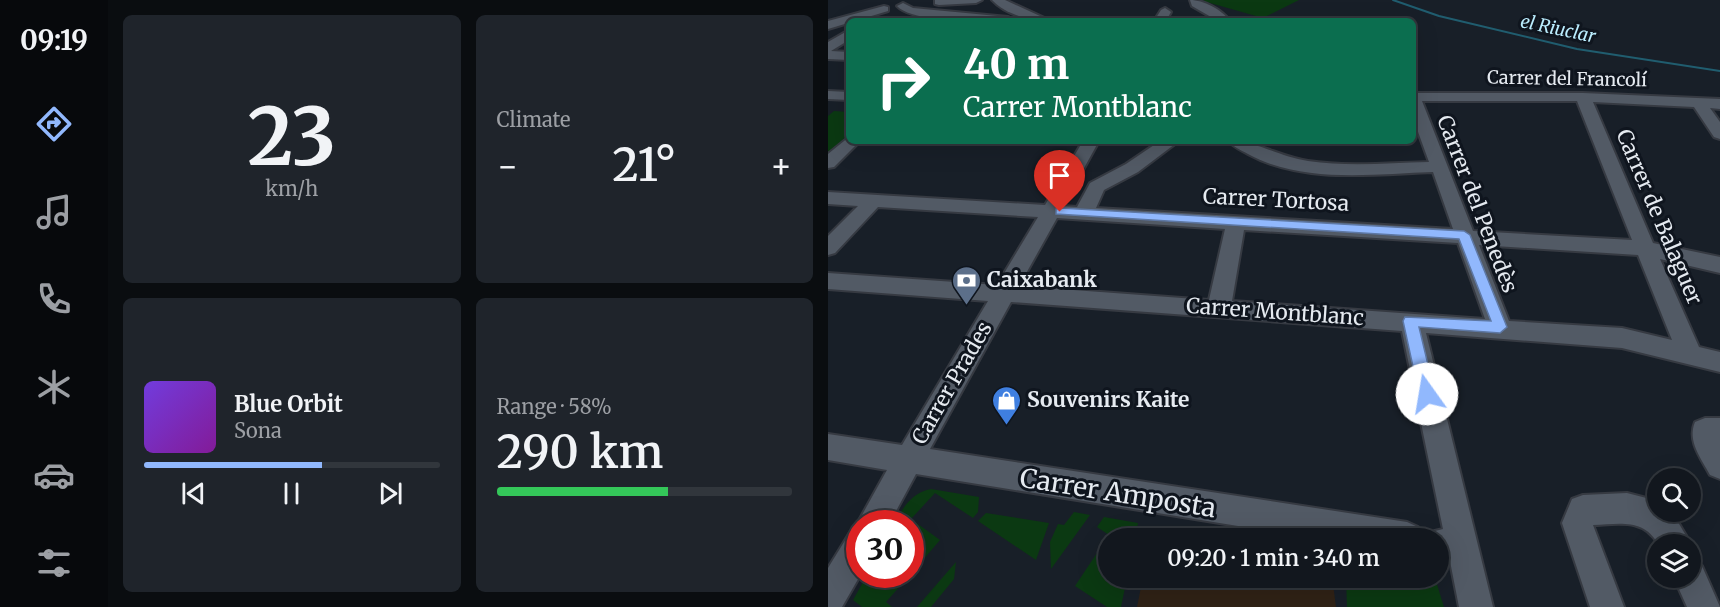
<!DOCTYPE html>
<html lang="en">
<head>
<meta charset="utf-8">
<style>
  body { margin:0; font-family:Merriweather,serif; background:#1f242b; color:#f1f3f6; height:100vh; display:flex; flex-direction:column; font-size:22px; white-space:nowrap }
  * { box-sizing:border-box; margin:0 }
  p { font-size:20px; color:#9c9fa4 }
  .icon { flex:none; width:33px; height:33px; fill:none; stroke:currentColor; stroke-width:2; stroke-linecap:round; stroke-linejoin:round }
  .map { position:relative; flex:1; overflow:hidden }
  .side { display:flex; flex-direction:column; gap:15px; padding:15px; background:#0a0d10; width:720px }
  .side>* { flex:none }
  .hud { position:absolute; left:18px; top:18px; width:570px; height:126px; border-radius:9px; box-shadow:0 6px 24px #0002,0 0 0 2px #31363c; background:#0b6e4f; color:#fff; overflow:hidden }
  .controls { position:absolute; left:819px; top:468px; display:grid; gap:12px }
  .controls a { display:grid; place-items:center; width:54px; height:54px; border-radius:50%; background:#12171e; box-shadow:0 6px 24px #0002,0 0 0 2px #31363c; font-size:30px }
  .speed { position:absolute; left:18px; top:510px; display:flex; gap:12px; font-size:30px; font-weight:700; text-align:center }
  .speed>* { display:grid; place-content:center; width:78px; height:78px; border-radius:50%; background:#12171e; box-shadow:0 6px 24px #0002,0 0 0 2px #31363c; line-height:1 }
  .speed .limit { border:9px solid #d22; background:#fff; color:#111 }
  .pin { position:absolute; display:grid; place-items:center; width:51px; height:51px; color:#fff; margin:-62px -26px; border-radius:50% 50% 50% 0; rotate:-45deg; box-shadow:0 0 6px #0007 }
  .pin .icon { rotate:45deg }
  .me { position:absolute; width:66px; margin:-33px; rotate:347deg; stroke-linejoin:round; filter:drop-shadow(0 0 4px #0008) }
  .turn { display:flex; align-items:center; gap:21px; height:126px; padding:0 18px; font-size:27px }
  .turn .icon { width:78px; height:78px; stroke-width:2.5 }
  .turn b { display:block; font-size:42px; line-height:51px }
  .big { font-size:45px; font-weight:600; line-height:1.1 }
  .side .card { flex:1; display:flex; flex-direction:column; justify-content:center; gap:9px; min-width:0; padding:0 21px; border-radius:9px; background:#1f242b }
  .side .dial { align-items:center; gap:0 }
  .dial b { font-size:78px; line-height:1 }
  .song { display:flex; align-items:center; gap:18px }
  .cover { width:72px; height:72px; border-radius:9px; background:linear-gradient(135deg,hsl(260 70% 55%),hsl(290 70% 35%)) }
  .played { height:6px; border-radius:3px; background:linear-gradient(90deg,#91b8fd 60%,#31363c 60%) }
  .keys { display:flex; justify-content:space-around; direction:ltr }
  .heat { display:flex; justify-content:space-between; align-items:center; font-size:33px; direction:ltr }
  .charge { height:9px; border-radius:4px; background:linear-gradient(90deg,#34c759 58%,#31363c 0) }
  .side .tiles { flex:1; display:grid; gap:15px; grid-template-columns:repeat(2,1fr) }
  .trip { position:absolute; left:270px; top:528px; width:351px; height:60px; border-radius:30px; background:#12171e; box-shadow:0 6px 24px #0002,0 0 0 2px #31363c; font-weight:600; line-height:60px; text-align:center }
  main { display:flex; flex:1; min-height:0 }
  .dock { display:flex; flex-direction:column; width:108px; justify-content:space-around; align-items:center; background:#07090c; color:#9c9fa4 }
  .dock .icon { width:42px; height:42px }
  .dock .selected { color:#91b8fd }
  .dock b { font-size:27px; color:#f1f3f6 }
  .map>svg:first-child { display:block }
</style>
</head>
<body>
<main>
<nav class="dock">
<b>09:19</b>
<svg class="icon selected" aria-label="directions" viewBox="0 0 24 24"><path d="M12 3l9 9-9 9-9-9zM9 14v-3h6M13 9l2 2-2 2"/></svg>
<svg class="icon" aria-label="music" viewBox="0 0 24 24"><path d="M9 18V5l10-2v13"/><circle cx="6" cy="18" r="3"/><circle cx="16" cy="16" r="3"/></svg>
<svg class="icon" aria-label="phone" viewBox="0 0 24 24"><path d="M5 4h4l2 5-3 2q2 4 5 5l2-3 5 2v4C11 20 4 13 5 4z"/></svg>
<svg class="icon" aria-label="climate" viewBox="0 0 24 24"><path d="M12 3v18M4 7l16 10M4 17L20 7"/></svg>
<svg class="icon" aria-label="car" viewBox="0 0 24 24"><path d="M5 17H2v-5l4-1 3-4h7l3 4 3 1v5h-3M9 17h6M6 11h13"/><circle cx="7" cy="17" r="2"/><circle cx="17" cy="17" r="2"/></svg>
<svg class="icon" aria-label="filters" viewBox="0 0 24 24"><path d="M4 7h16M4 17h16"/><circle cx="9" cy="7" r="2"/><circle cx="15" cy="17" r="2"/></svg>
</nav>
<section class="side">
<div class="tiles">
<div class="card dial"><b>23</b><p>km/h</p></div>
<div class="card"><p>Climate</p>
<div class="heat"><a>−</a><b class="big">21°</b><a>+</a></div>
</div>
<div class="card">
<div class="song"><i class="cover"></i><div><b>Blue Orbit</b><p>Sona</p></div></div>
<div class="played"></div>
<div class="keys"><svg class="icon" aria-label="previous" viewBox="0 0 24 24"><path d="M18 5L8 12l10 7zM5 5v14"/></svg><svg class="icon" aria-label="pause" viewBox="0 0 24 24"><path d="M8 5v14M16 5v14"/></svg><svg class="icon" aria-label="next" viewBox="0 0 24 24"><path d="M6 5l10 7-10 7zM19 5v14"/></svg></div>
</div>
<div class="card"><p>Range · 58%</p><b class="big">290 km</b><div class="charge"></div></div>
</div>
</section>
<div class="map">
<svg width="892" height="607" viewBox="0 0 892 607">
  <rect width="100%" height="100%" fill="#181f28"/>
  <path fill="#302216" d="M338 578H500L505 584 508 607H309L313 587 336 588Z"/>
  <g fill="#0b3912">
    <path d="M377 0H471L435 18 375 1Z"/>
    <path d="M6 111 21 112V134L0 153V116Z"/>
    <path d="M103 489 151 497 150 512 145 518 107 493 83 519 112 540 83 574 82 524 66 523C76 507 83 493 103 489Z"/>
    <path d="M246 512 262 515 223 569 222 542 230 524 236 525Z"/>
    <path d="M158 513 221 523 208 560 150 521Z"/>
    <path d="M276 517 310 523 307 538H280V578H299L293 607H279L247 586 281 535 269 527Z"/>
    <path d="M128 562 126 579 103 607H89Z"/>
    <path d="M39 575V574L82 575 58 602 64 607H34L25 600Z"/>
    <path d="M518 578H607L616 607H519Z"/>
  </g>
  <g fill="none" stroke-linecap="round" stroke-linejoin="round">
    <path stroke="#205d6f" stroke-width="2" d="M565 0 611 16 749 49 892 71"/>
    <defs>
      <g id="minor">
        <path d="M107 0H154L148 3 111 5 107 4Z"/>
        <path d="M164 0H177L223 21C203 21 178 15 164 0Z"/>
        <path d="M362 0C375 0 393 9 402 21H390L364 6Z"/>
        <path d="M75 3 85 8 180 17 186 21C161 21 86 24 69 6Z"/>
        <path d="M56 6 60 7V11L0 29V21Z"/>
        <path d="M337 8 343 12 338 21H326L333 10Z"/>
        <path d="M21 30V40L3 51 21 52V60L0 59V42Z"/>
        <path d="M0 91 21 92V100L0 99Z"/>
        <path d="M585 93H755L892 99V109L882 108 892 122V139L886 137 866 107 765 102 825 243 892 257V273L832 259 871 347 892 352V372L794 348 598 333 665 607H631L622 561 610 560V538H597L599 533 615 529 574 331 183 302 102 449 579 522 590 527 594 538H485L88 474 61 524H32L33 574 14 607H0V568L21 534 31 530 29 524 59 470 0 460V434L74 445 160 301 0 289V273L169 285 210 217 50 207 7 253 0 255V236L30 206 0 204V192L217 205 255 141H271L235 206 249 207 262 183 298 164 332 141H351L310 172 276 190 268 208 625 229 605 172C545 174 475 184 420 154 413 150 405 147 401 141 429 141 452 157 480 161 520 167 561 163 601 162L585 118ZM594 101H749L804 240 645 231ZM229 218 397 229 381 300 191 286ZM416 230 630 243 657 319 404 301ZM651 245 810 255 844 340 794 328 681 321Z"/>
        <path d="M21 137V141H32L6 167 0 168V154Z"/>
        <path d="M877 418H892V479L882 475C873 458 859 441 867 422Z"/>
        <path d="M799 493 830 501V512H844L863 544H830C816 518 791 524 765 525L796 607H762L734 523 744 499 755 495Z"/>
        <path d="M862 562 874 566 892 607H859L846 578H862Z"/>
      </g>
    </defs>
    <use href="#minor" stroke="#363a42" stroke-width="4"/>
    <use href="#minor" fill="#525a65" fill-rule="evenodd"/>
  </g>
  <path fill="#91b8fd" stroke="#5e78a4" stroke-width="1.5" d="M232 208 636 231 642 235 679 327 672 333 591 327 607 394 605 399 599 401 594 399 591 394 575 321 577 317 663 321 631 239 228 214V209Z"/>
  <defs>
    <symbol id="bank-pin" viewBox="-11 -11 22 30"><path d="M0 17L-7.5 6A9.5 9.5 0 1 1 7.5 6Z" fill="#5c6f8a" stroke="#0f151e"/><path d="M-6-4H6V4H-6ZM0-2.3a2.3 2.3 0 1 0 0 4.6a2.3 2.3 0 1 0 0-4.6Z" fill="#fff"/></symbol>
    <symbol id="shop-pin" viewBox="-11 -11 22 30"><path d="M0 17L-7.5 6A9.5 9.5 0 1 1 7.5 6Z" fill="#3f7fe0" stroke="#0f151e"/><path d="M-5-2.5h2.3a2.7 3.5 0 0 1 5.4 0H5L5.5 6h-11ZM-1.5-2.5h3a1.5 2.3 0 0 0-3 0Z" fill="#fff"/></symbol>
  </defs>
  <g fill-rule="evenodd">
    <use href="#bank-pin" x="122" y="264" width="33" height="45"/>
    <use href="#shop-pin" x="162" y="384" width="33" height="45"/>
  </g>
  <g text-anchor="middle" stroke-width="6" stroke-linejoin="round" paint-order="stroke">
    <g font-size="18" font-style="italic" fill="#bef" stroke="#0f151e">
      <text transform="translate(730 29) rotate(12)" y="6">el Riuclar</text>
    </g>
    <g font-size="18" fill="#e5eaf0" stroke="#0f151e">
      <text transform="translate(739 79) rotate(1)" y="6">Carrer del Francolí</text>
    </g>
    <g font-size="21" fill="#e5eaf0" stroke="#0f151e">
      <text transform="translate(448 200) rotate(3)" y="7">Carrer Tortosa</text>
      <text transform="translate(649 204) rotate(69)" y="7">Carrer del Penedès</text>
      <text transform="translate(831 217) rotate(67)" y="7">Carrer de Balaguer</text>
      <text transform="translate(447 312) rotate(4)" y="7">Carrer Montblanc</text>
      <text transform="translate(124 383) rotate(-60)" y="7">Carrer Prades</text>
    </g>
    <g font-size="21" font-weight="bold" fill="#e5eaf0" stroke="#0f151e" text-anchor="start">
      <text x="159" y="287">Caixabank</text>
      <text x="199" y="407">Souvenirs Kaite</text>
    </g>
    <g font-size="26" fill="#e5eaf0" stroke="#0f151e">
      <text transform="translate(290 493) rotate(9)" y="9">Carrer Amposta</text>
    </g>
  </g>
</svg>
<div class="controls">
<a><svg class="icon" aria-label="search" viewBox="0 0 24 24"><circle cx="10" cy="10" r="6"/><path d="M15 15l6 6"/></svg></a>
<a><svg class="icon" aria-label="layers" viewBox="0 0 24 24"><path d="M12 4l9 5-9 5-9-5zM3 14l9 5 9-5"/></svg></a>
</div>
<div class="speed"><div class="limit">30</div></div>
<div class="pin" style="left:232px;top:212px;background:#d93025"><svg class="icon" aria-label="arrive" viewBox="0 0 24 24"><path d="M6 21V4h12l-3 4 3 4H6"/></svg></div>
<svg class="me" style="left:599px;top:394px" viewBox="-20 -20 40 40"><circle r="19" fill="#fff"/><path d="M0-13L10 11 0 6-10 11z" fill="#91b8fd"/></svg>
<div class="trip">09:20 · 1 min · 340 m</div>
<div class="hud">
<div class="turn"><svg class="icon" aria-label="right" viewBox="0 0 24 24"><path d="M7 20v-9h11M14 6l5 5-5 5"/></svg><div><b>40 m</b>Carrer Montblanc</div></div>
</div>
</div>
</main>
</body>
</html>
